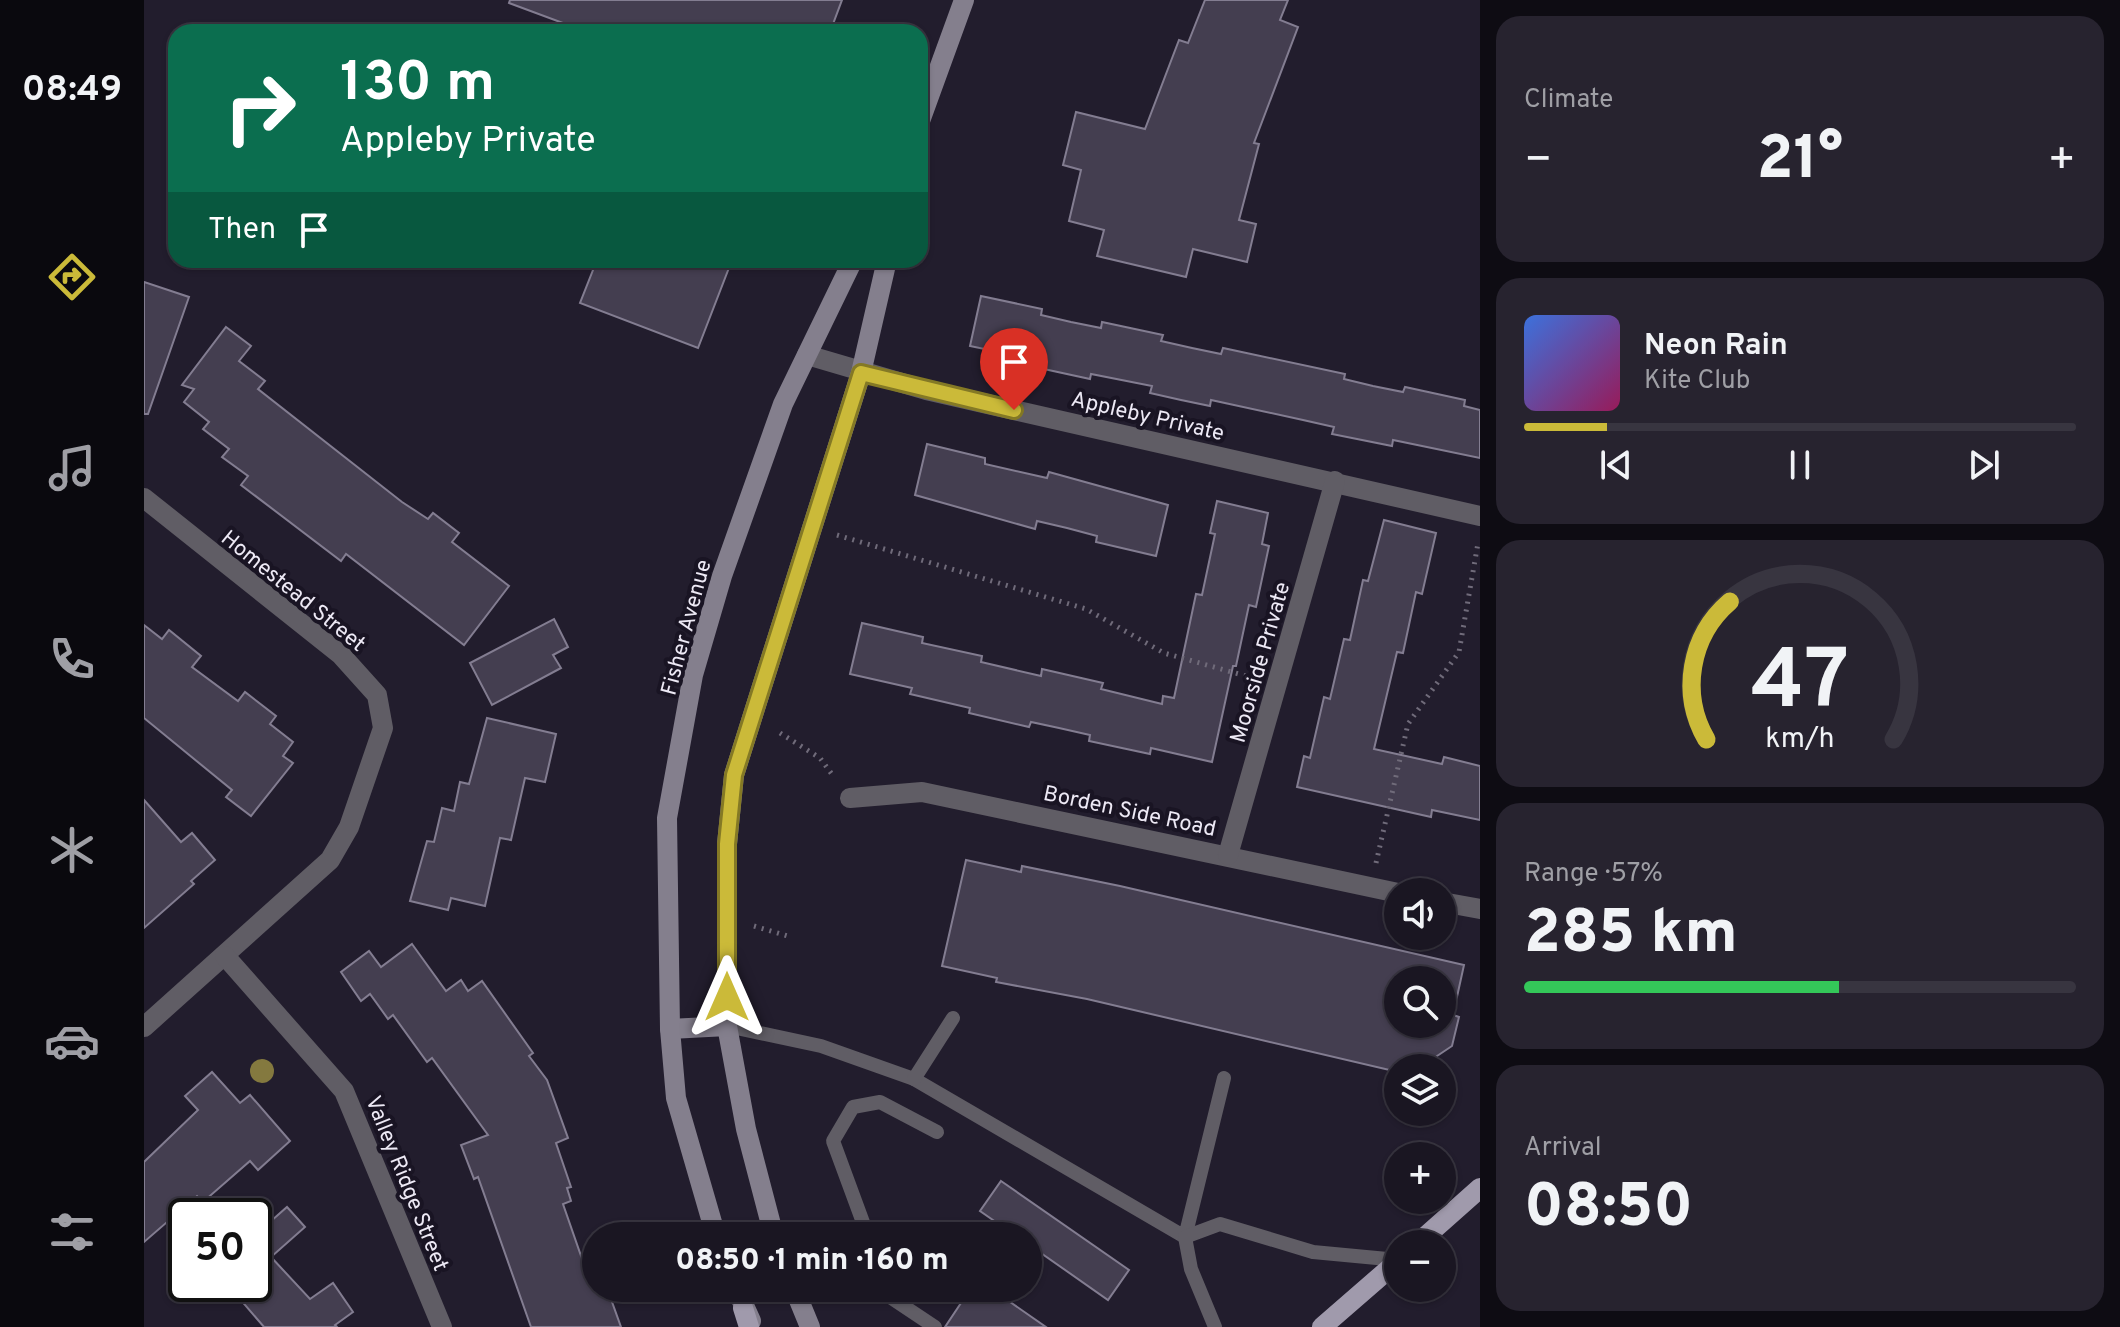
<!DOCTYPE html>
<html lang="en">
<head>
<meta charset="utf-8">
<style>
  body { margin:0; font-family:Overpass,sans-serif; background:#27232f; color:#f1f3f6; height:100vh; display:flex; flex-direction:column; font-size:30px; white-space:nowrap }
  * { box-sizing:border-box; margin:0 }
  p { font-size:26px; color:#9f9fa5 }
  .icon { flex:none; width:44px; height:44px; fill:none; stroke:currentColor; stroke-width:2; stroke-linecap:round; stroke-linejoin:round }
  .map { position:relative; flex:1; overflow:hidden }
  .panel { display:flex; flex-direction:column; gap:16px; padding:16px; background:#0e0c13; width:640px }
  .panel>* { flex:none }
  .banner { position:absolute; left:24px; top:24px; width:760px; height:244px; border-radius:24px; box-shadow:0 2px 6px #0004,0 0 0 2px #383540; background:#0b6e4f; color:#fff; overflow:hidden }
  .tools { position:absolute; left:1240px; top:878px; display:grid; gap:16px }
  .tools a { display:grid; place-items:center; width:72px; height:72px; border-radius:50%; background:#1a1622; box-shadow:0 2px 6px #0004,0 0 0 2px #383540; font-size:40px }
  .speed { position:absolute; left:24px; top:1198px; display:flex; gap:16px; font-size:40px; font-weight:700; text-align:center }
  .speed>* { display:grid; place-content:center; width:104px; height:104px; border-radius:50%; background:#1a1622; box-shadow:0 2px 6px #0004,0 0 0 2px #383540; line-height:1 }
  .speed .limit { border:4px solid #111; border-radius:12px; background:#fff; color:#111 }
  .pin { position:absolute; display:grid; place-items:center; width:68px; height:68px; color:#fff; margin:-82px -34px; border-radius:50% 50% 50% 0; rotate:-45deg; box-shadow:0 0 8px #0007 }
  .pin .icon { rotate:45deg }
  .me { position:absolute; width:88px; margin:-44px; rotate:0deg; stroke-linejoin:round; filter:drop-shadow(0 0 6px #0008) }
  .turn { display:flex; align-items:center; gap:28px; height:168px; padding:0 40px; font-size:36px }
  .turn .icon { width:104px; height:104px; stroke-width:2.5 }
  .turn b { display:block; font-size:56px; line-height:68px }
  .then { display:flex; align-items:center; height:76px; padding:0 40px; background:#0003; gap:16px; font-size:30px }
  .big { font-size:60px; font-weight:800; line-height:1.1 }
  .panel .card { flex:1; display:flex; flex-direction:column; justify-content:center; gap:12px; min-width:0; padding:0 28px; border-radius:24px; background:#27232f }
  .panel .dial { align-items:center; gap:0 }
  .dial svg { height:208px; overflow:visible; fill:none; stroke:#383540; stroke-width:7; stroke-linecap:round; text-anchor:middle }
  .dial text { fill:#f1f3f6; stroke:none }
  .song { display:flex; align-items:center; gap:24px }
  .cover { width:96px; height:96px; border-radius:12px; background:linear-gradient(135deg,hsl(220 70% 55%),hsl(330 70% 35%)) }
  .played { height:8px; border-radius:4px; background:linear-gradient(90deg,#cbba39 15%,#383540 15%) }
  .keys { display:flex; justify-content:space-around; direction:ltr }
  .heat { display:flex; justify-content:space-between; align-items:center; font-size:44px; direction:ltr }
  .charge { height:12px; border-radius:6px; background:linear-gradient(90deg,#34c759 57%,#383540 0) }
  .trip { position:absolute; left:438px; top:1222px; width:460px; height:80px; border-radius:40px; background:#1a1622; box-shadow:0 2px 6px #0004,0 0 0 2px #383540; font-weight:800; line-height:80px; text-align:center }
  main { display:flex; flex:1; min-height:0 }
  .menu { display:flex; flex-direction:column; width:144px; justify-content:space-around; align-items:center; background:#0a090e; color:#9f9fa5 }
  .menu .icon { width:56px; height:56px }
  .menu .active { color:#cbba39 }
  .menu b { font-size:36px; color:#f1f3f6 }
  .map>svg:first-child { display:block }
</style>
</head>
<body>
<main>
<nav class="menu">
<b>08:49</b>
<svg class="icon active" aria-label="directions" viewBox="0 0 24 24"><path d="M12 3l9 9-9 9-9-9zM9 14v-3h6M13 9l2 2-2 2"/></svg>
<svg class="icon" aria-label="music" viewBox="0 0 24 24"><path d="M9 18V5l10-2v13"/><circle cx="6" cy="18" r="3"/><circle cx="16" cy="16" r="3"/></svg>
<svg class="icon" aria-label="phone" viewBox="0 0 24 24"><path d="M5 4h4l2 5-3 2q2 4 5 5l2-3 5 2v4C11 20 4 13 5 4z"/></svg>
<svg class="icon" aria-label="climate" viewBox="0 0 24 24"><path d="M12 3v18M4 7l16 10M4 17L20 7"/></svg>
<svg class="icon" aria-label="car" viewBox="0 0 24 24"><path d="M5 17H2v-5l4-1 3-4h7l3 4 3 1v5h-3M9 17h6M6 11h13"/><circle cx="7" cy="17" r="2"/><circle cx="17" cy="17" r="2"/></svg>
<svg class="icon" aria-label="filters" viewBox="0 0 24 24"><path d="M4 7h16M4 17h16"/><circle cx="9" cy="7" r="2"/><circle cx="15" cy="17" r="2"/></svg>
</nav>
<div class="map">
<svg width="1336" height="1327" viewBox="0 0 1336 1327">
  <rect width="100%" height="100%" fill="#221d2d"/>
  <g fill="#443e50" stroke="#837d91" stroke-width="2" fill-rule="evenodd">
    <path d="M366 0H698L686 32H443L365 3Z"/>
    <path d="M1061 0H1144L1136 20 1154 27 1110 143 1115 144 1095 220 1112 224 1103 262 1049 249 1042 277 953 256 960 230 925 221 937 170 919 165 932 112 1001 129 1035 40 1044 43Z"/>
    <path d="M453 260H588L554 348 436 303Z"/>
    <path d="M0 282 45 297 4 414H0Z"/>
    <path d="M837 296 898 309 897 315 927 322 957 328 958 322 1019 335 1017 341 1048 348 1077 354 1079 348 1201 374 1200 379 1229 386 1259 392 1261 387 1321 400 1320 406 1336 410V458L1249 440 1248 446 1188 434 1190 427 1159 420 1067 400 1066 406 1037 400 1006 393 1008 386 947 374 946 379 886 366 888 359 826 346Z"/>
    <path d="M82 327 107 346 95 361 121 381 114 389 258 502 284 519 289 513 315 533 308 542 365 586 320 645 202 554 197 561 97 485 104 476 78 457 85 449 59 429 65 422 40 402 50 389 38 385Z"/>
    <path d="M783 444 841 458V464L903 478 905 472 1024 505 1012 556 952 542 953 536 923 528 893 521 891 529 771 495Z"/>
    <path d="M1073 501 1124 513 1118 544 1125 546 1112 607 1105 605 1092 666H1089L1068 762 1007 748 1006 754 945 741 946 735 915 728 887 722 885 727 825 713 826 708 766 694 768 688 706 674 718 623 779 637 778 643 838 656 837 662 897 676 898 669 959 683 957 689 1018 704 1019 696 1030 698 1052 594 1058 595 1071 534 1066 533Z"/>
    <path d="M1240 520 1292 533 1278 594 1272 592 1259 653 1253 652 1230 749 1298 764 1300 757 1336 766V820L1288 810 1287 817 1153 787 1160 756 1166 758 1180 697 1186 699 1200 639 1206 640 1219 580 1224 581Z"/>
    <path d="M410 619 424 647 409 655 417 668 348 705 326 663Z"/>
    <path d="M0 625 18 639 25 630 57 656 48 667 94 701 101 692 132 716 126 724 149 742 139 756 149 763 107 816 82 797 88 790 0 718Z"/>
    <path d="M343 718 412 734 401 782 381 778 367 840 356 838 341 906 307 898 304 910 266 901 283 841 290 842 298 808 310 811 316 782 325 784Z"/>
    <path d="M0 800 37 842 48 833 71 860 47 881 50 884 0 928Z"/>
    <path d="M822 860 877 872 878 866 976 886 1320 965 1309 1015 1315 1017 1308 1046 1275 1068H1254V1072L943 999 852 982 853 978 798 966ZM1254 980H1298V1024H1254Z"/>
    <path d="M268 944 302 991 317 980 324 991 338 981 389 1053 385 1056 403 1080 424 1138 412 1143 427 1187 423 1188 427 1201 419 1204 444 1276 452 1274V1288H463L477 1327H387L334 1177 330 1179 317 1145 344 1135 288 1058 283 1062 249 1015 244 1019 226 994 217 1001 197 972 225 951 237 967Z"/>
    <path d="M68 1072 96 1103 106 1095 146 1141 114 1170 106 1161 59 1202 53 1196 0 1242V1162L54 1110 41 1096Z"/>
    <path d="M857 1181 985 1270 964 1300 884 1244V1236H872L836 1211Z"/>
    <path d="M143 1207 161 1227 127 1257 166 1299 189 1283 209 1312 191 1325 193 1327H120L83 1284H110V1236Z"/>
    <path d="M827 1288H846L902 1327H801Z"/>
  </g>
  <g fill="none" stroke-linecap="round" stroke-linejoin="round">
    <g stroke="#706b7a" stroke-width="5" stroke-dasharray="2 6" stroke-linecap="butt">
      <path d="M693 535 942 609 1020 653 1109 678"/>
      <path d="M636 733 676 758 690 777"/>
      <path d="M1232 863 1264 724 1315 652 1334 543"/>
      <path d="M610 926 647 937"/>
    </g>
    <g stroke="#605d65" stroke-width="14">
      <path d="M583 1026 677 1046 770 1079 1041 1237 1080 1078"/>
      <path d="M770 1079 809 1018"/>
      <path d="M724 1236 689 1141 709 1107 736 1102 793 1132"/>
      <path d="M743 1288 746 1297 791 1327"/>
      <path d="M1071 1327 1047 1269 1041 1237 1076 1224 1169 1252 1254 1260"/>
    </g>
    <g stroke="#605d65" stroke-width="20">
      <path d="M663 355 782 390 1336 516"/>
      <path d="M0 498 197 655 233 695 239 728 205 827 186 860 0 1027"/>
      <path d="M706 798 778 792 1254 893"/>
      <path d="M1084 855 1191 481"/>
      <path d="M1298 902 1336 909"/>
      <path d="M81 956 200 1091 298 1327"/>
    </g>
    <g stroke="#847f8d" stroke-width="20">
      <path d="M776 121 820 0"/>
      <path d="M526 1029 583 1026"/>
      <path d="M572 1236 532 1098 526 1029 523 818 549 675 578 576 639 404 709 260"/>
      <path d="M630 1236 602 1129 583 1026V844L590 775 717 373 743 260"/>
      <path d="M592 1288 607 1321"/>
      <path d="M650 1288 666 1327"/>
    </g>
    <g stroke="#a09aac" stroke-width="20">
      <path d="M1273 1244 1336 1188"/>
      <path d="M599 1308 605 1327"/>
      <path d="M1178 1327 1254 1261"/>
    </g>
  </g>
  <circle fill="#84793f" cx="118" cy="1071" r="12"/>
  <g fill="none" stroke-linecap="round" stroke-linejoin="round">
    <defs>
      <path id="route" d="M583 997V844L590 775 717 373 870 410"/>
    </defs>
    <use href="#route" stroke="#847925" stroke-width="20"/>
    <use href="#route" stroke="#cbba39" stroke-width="14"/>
  </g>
  <g text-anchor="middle" stroke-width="8" stroke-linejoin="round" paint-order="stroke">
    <g font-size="22" fill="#ede9f5" stroke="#191423">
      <text transform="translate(1004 415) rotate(13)" y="8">Appleby Private</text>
      <text transform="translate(150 590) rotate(39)" y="8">Homestead Street</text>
      <text transform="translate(541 627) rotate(-75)" y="8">Fisher Avenue</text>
      <text transform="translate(1115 662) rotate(-74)" y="8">Moorside Private</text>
      <text transform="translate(986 810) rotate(12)" y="8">Borden Side Road</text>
      <text transform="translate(264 1183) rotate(68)" y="8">Valley Ridge Street</text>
    </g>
  </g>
</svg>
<div class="tools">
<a><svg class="icon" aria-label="sound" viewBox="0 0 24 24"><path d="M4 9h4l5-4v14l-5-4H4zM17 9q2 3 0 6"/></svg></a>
<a><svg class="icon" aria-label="search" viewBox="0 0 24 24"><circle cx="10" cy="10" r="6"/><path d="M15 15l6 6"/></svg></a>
<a><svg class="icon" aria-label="layers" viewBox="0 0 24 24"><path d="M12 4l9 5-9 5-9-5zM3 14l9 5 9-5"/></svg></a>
<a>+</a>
<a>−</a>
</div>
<div class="speed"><div class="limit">50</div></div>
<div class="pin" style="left:870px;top:410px;background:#d93025"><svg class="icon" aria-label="arrive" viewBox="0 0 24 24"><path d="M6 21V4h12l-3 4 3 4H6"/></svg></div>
<svg class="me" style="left:583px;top:997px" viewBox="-20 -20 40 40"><path d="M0-17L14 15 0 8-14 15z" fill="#cbba39" stroke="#fff" stroke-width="4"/></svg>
<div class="trip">08:50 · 1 min · 160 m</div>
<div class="banner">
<div class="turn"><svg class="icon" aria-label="right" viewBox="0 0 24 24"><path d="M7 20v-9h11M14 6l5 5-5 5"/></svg><div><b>130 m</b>Appleby Private</div></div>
<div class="then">Then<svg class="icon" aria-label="arrive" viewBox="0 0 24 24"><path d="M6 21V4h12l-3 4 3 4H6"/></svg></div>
</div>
</div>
<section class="panel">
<div class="card"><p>Climate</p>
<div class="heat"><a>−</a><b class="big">21°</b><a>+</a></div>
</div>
<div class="card">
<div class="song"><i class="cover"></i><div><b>Neon Rain</b><p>Kite Club</p></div></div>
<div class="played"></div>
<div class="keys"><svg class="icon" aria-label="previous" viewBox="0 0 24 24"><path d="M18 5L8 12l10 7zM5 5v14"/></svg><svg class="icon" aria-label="pause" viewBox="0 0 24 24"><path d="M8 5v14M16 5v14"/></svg><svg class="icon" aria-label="next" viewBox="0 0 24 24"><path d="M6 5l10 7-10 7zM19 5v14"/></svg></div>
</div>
<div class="card dial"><svg viewBox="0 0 100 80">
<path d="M14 69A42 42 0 1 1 86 69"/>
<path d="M14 69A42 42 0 0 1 23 16" stroke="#cbba39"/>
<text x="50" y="56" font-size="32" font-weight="700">47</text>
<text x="50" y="72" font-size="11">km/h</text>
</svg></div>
<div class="card"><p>Range · 57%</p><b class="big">285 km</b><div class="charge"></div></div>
<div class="card"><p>Arrival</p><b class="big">08:50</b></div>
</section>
</main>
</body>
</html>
